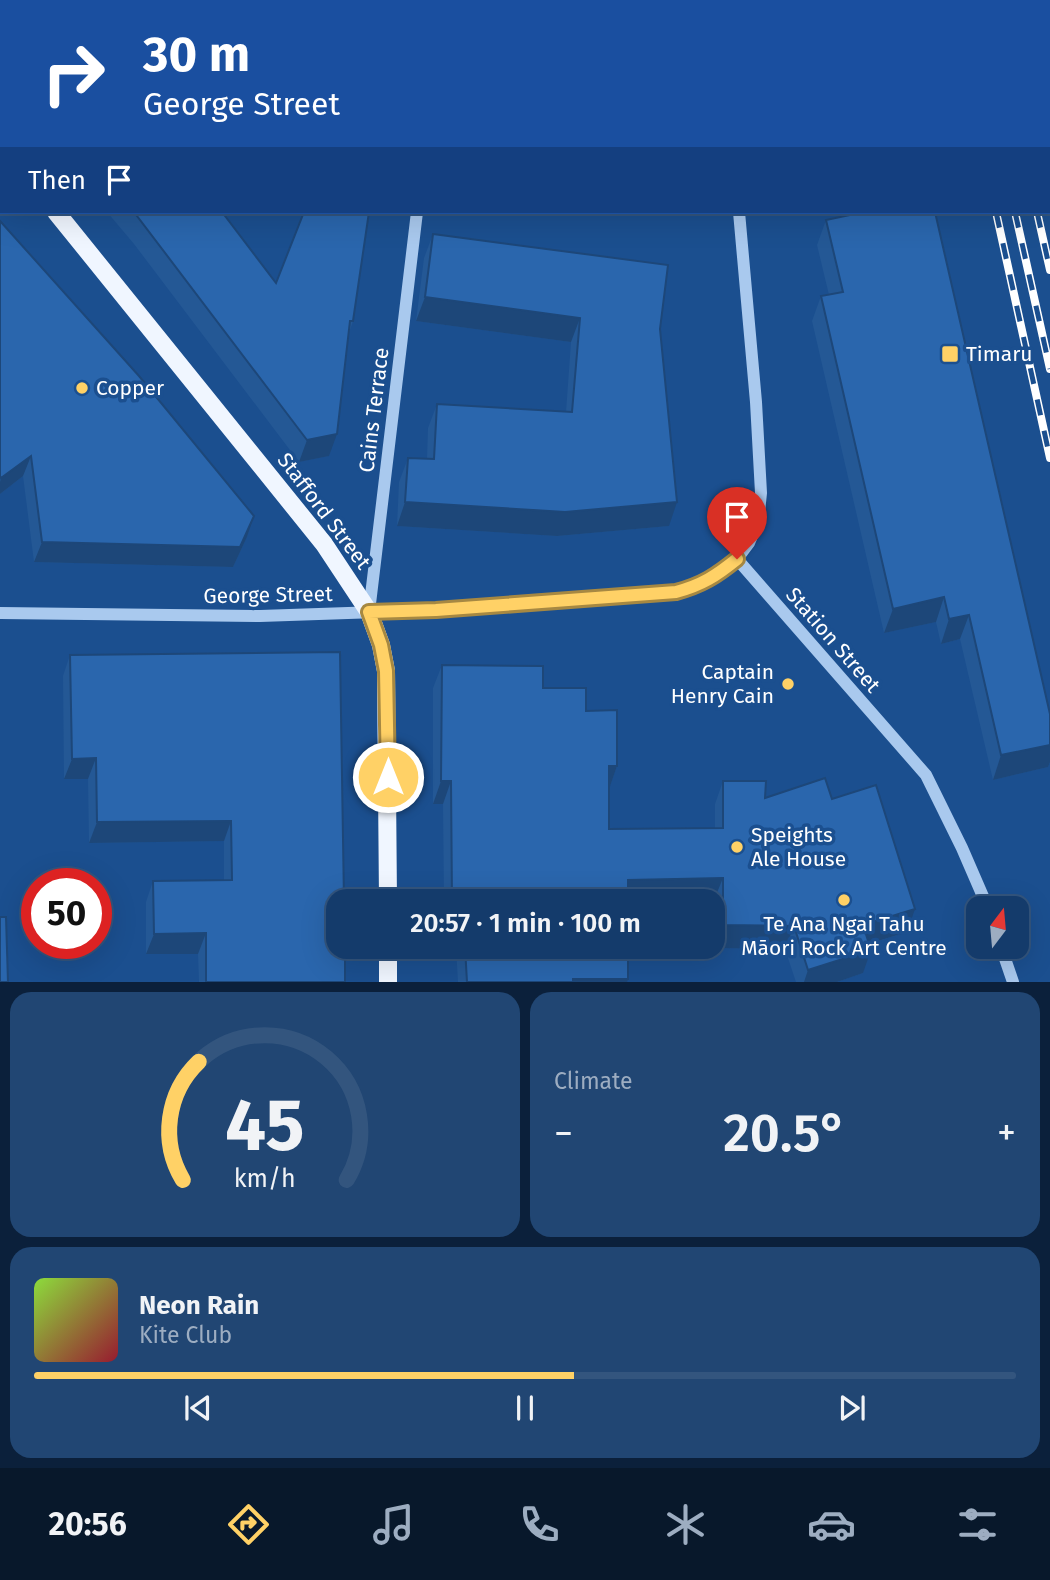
<!DOCTYPE html>
<html lang="en">
<head>
<meta charset="utf-8">
<style>
  body { margin:0; font-family:"Fira Sans",sans-serif; background:#214673; color:#f1f3f6; height:100vh; display:flex; flex-direction:column; font-size:26px; white-space:nowrap }
  * { box-sizing:border-box; margin:0 }
  p { font-size:23px; color:#9dadc1 }
  .icon { flex:none; width:38px; height:38px; fill:none; stroke:currentColor; stroke-width:2; stroke-linecap:round; stroke-linejoin:round }
  .map { position:relative; height:982px; overflow:hidden }
  .sheet { display:flex; flex-direction:column; gap:10px; padding:10px; background:#0b203b; flex:1 }
  .sheet>* { flex:none }
  .banner { position:absolute; left:0px; top:0px; width:1050px; height:214px; box-shadow:0 7px 28px #0002,0 0 0 2px #33557e; background:#1a4fa0; color:#fff; overflow:hidden }
  .needle { width:46px; rotate:16deg }
  .buttons { position:absolute; left:966px; top:896px; display:grid; gap:14px }
  .buttons a { display:grid; place-items:center; width:63px; height:63px; border-radius:14px; background:#143b6b; box-shadow:0 7px 28px #0002,0 0 0 2px #33557e; font-size:35px }
  .speed { position:absolute; left:21px; top:868px; display:flex; gap:14px; font-size:35px; font-weight:700; text-align:center }
  .speed>* { display:grid; place-content:center; width:91px; height:91px; border-radius:50%; background:#143b6b; box-shadow:0 7px 28px #0002,0 0 0 2px #33557e; line-height:1 }
  .speed .limit { border:10px solid #d22; background:#fff; color:#111 }
  .pin { position:absolute; display:grid; place-items:center; width:60px; height:60px; color:#fff; margin:-72px -30px; border-radius:50% 50% 50% 0; rotate:-45deg; box-shadow:0 0 7px #0007 }
  .pin .icon { rotate:45deg }
  .me { position:absolute; width:77px; margin:-38px; rotate:0deg; stroke-linejoin:round; filter:drop-shadow(0 0 5px #0008) }
  .turn { display:flex; align-items:center; gap:24px; height:147px; padding:0 28px; font-size:32px }
  .turn .icon { width:91px; height:91px; stroke-width:2.5 }
  .turn b { display:block; font-size:49px; line-height:60px }
  .then { display:flex; align-items:center; height:66px; padding:0 28px; background:#0003; gap:14px; font-size:26px }
  .big { font-size:52px; font-weight:600; line-height:1.1 }
  .sheet .widget { flex:1; display:flex; flex-direction:column; justify-content:center; gap:10px; min-width:0; padding:0 24px; border-radius:21px; background:#214673 }
  .sheet .dial { align-items:center; gap:0 }
  .dial svg { height:182px; overflow:visible; fill:none; stroke:#33557e; stroke-width:7; stroke-linecap:round; text-anchor:middle }
  .dial text { fill:#f1f3f6; stroke:none }
  .song { display:flex; align-items:center; gap:21px }
  .cover { width:84px; height:84px; border-radius:10px; background:linear-gradient(135deg,hsl(90 70% 55%),hsl(350 70% 35%)) }
  .played { height:7px; border-radius:4px; background:linear-gradient(90deg,#ffd166 55%,#33557e 55%) }
  .keys { display:flex; justify-content:space-around; direction:ltr }
  .heat { display:flex; justify-content:space-between; align-items:center; font-size:38px; direction:ltr }
  .sheet .tiles { flex:1; display:grid; gap:10px; grid-template-columns:1fr 1fr }
  .widget:last-child { grid-column:span 2 }
  .trip { position:absolute; left:326px; top:889px; width:399px; height:70px; border-radius:21px; background:#143b6b; box-shadow:0 7px 28px #0002,0 0 0 2px #33557e; font-weight:600; line-height:70px; text-align:center }
  .tabs { display:flex; height:112px; justify-content:space-around; align-items:center; background:#08182b; color:#9dadc1 }
  .tabs .icon { width:49px; height:49px }
  .tabs .current { color:#ffd166 }
  .tabs b { font-size:32px; color:#f1f3f6 }
  .map>svg:first-child { display:block }
</style>
</head>
<body>
<div class="map">
<svg width="1050" height="982" viewBox="0 0 1050 982">
  <rect width="100%" height="100%" fill="#1b4f8f"/>
  <g fill="none" stroke-linecap="round" stroke-linejoin="round">
    <g stroke="#a9c9ee" stroke-width="12">
      <path d="M720 0V2"/>
      <path d="M441 2 442 0"/>
      <path d="M737 559 926 775 962 848 988 908"/>
      <path d="M369 612 417 212"/>
      <path d="M0 613 260 616 436 610 648 595 695 587 715 577 737 559 749 543 758 522 761 493 756 402 739 212"/>
      <path d="M1001 947 1013 982"/>
    </g>
    <g stroke="#f0f6ff" stroke-width="18">
      <path d="M0 142 2 144"/>
      <path d="M56 212 324 544 369 612 381 645 386 671 388 901"/>
      <path d="M388 982V947"/>
    </g>
    <defs>
      <g id="rail">
        <path d="M879 0V2"/>
        <path d="M949 0V2"/>
        <path d="M968 0 969 2"/>
        <path d="M990 0V2"/>
        <path d="M1026 0 1027 2"/>
        <path d="M1048 59 1050 64"/>
        <path d="M1048 166 1050 174"/>
        <path d="M996 212 1050 458"/>
        <path d="M1015 212 1050 369"/>
        <path d="M1037 212 1050 270"/>
      </g>
    </defs>
    <use href="#rail" stroke="#fff" stroke-width="8"/>
    <use href="#rail" stroke="#1b4f8f" stroke-width="5" stroke-dasharray="16" stroke-linecap="butt"/>
  </g>
  <g fill="#245895">
    <path d="M0 0 2 2V85L0 82Z"/>
    <path d="M813 0H859L858 2H813Z"/>
    <path d="M107 212H222L276 283 353 321 349 333 329 456 299 462 134 244Z"/>
    <path d="M826 220 1050 714V762L1048 767 993 780 960 639 941 644 936 622 884 633 812 321 821 296 829 295 817 245Z"/>
    <path d="M0 221 254 516 247 537 233 567 34 562 23 476 0 494Z"/>
    <path d="M433 234 660 329 669 526 557 536 397 526 399 482 408 458 427 459 428 428 437 404 566 412 571 342 416 321 424 258Z"/>
    <path d="M340 652 345 982H199L198 954H146V902L153 881 224 880V841L89 843 88 779H64L63 676 70 655Z"/>
    <path d="M442 665 543 688 586 711 617 766 609 788V829L715 828V804L723 781 765 798 832 799 907 932 869 944 863 973 837 982H796L785 949 714 948V900L444 901 443 804H433V688Z"/>
    <path d="M444 947H628L627 982H458L456 948 444 949Z"/>
  </g>
  <g fill="#1d4779">
    <path d="M425 297 580 318 571 342 416 321Z"/>
    <path d="M337 434 329 456 299 462 307 440Z"/>
    <path d="M31 456 23 476 0 494V482L1 478Z"/>
    <path d="M405 502H677L669 526 557 536 397 526Z"/>
    <path d="M254 516 247 537 233 567 34 562 42 542Z"/>
    <path d="M944 597 936 622 884 633 893 609Z"/>
    <path d="M969 615 960 639 941 644 949 619Z"/>
    <path d="M1050 745V762L1048 767 993 780 1001 755Z"/>
    <path d="M96 758 88 779H64L72 759Z"/>
    <path d="M609 766H617L609 789Z"/>
    <path d="M441 781H451L443 804H433Z"/>
    <path d="M231 821 224 841 89 843 97 822Z"/>
    <path d="M723 878 714 900 620 901 628 880Z"/>
    <path d="M915 909 907 932 855 948 863 925Z"/>
    <path d="M723 925 794 926 785 949 714 948Z"/>
    <path d="M206 933 198 954H146L154 934Z"/>
    <path d="M445 947H457L456 948 444 949Z"/>
    <path d="M871 950 863 973 837 982H804L808 970Z"/>
    <path d="M573 979H628L627 982H572Z"/>
  </g>
  <g fill="#2a66ad" stroke="#1d4779" stroke-width="2">
    <path d="M0 0H66L67 2H2V49L0 47Z"/>
    <rect x="98" y="0" width="281" height="2"/>
    <path d="M825 0H855L856 2H825Z"/>
    <path d="M134 212H222L276 283 304 212H369L353 321H350L337 434 307 440Z"/>
    <path d="M864 212H878V214L889 212H935L1050 714V745L1001 755 969 615 949 619 944 597 893 609 821 296 843 292 826 220Z"/>
    <path d="M0 221 139 376 254 516 240 547 42 542 31 456 1 478 0 476Z"/>
    <path d="M433 234 668 265 660 329 677 502 565 512 405 502 408 458 434 459 437 404 572 412 580 318 425 297Z"/>
    <path d="M340 652 344 901H338V947H345V982H206V933L154 934 153 881 232 880 231 821 97 822 96 758 72 759 70 655Z"/>
    <path d="M442 665 543 666V688H586V711L617 710V766H609V829L723 828V781H766L765 798 825 778 832 799 876 785 915 909 863 925 871 950 808 970 794 926 723 925V878L628 880V901H452L451 781H441Z"/>
    <path d="M0 917H6L8 982H0Z"/>
    <path d="M465 947H628V979H573V982H467Z"/>
  </g>
  <g fill="none" stroke-linecap="round" stroke-linejoin="round">
    <defs>
      <path id="route" d="M388 777 386 671 381 645 369 612 436 610 676 592C702 585 716 576 737 559"/>
    </defs>
    <use href="#route" stroke="#a68842" stroke-width="18"/>
    <use href="#route" stroke="#ffd166" stroke-width="12"/>
  </g>
  <g fill="#ffd166" stroke="#1b4f8f" stroke-width="2.5">
    <rect x="941" y="345" width="18" height="18" rx="3.5"/>
    <circle cx="82" cy="388" r="7"/>
    <circle cx="788" cy="684" r="7"/>
    <circle cx="737" cy="847" r="7"/>
    <circle cx="844" cy="900" r="7"/>
  </g>
  <g text-anchor="middle" stroke-width="7" stroke-linejoin="round" paint-order="stroke">
    <g font-size="21" fill="#fff" stroke="#1b4f8f" text-anchor="start">
      <text x="966" y="361">Timaru</text>
      <text x="96" y="395">Copper</text>
      <text x="774" y="679" text-anchor="end">Captain<tspan x="774" dy="24">Henry Cain</tspan></text>
      <text x="751" y="842">Speights<tspan x="751" dy="24">Ale House</tspan></text>
      <text x="844" y="931" text-anchor="middle">Te Ana Ngai Tahu<tspan x="844" dy="24">Māori Rock Art Centre</tspan></text>
    </g>
    <g font-size="21" fill="#fff" stroke="#1b4f8f">
      <text transform="translate(374 410) rotate(-83)" y="7">Cains Terrace</text>
      <text transform="translate(324 511) rotate(53)" y="7">Stafford Street</text>
      <text transform="translate(268 595) rotate(-1)" y="7">George Street</text>
      <text transform="translate(833 640) rotate(49)" y="7">Station Street</text>
    </g>
  </g>
</svg>
<div class="buttons">
<a><svg class="needle" viewBox="-14 -14 28 28"><path d="M0-13l5 13h-10z" fill="#e53935"/><path d="M0 13l5-13h-10z" fill="#9dadc1"/></svg></a>
</div>
<div class="speed"><div class="limit">50</div></div>
<div class="pin" style="left:737px;top:559px;background:#d93025"><svg class="icon" aria-label="arrive" viewBox="0 0 24 24"><path d="M6 21V4h12l-3 4 3 4H6"/></svg></div>
<svg class="me" style="left:388px;top:777px" viewBox="-20 -20 40 40"><circle r="17" fill="#ffd166" stroke="#fff" stroke-width="3"/><path d="M0-11L8 9 0 5-8 9z" fill="#fff"/></svg>
<div class="trip">20:57 · 1 min · 100 m</div>
<div class="banner">
<div class="turn"><svg class="icon" aria-label="right" viewBox="0 0 24 24"><path d="M7 20v-9h11M14 6l5 5-5 5"/></svg><div><b>30 m</b>George Street</div></div>
<div class="then">Then<svg class="icon" aria-label="arrive" viewBox="0 0 24 24"><path d="M6 21V4h12l-3 4 3 4H6"/></svg></div>
</div>
</div>
<section class="sheet">
<div class="tiles">
<div class="widget dial"><svg viewBox="0 0 100 80">
<path d="M14 69A42 42 0 1 1 86 69"/>
<path d="M14 69A42 42 0 0 1 21 17" stroke="#ffd166"/>
<text x="50" y="56" font-size="32" font-weight="700">45</text>
<text x="50" y="72" font-size="11">km/h</text>
</svg></div>
<div class="widget"><p>Climate</p>
<div class="heat"><a>−</a><b class="big">20.5°</b><a>+</a></div>
</div>
<div class="widget">
<div class="song"><i class="cover"></i><div><b>Neon Rain</b><p>Kite Club</p></div></div>
<div class="played"></div>
<div class="keys"><svg class="icon" aria-label="previous" viewBox="0 0 24 24"><path d="M18 5L8 12l10 7zM5 5v14"/></svg><svg class="icon" aria-label="pause" viewBox="0 0 24 24"><path d="M8 5v14M16 5v14"/></svg><svg class="icon" aria-label="next" viewBox="0 0 24 24"><path d="M6 5l10 7-10 7zM19 5v14"/></svg></div>
</div>
</div>
</section>
<nav class="tabs">
<b>20:56</b>
<svg class="icon current" aria-label="directions" viewBox="0 0 24 24"><path d="M12 3l9 9-9 9-9-9zM9 14v-3h6M13 9l2 2-2 2"/></svg>
<svg class="icon" aria-label="music" viewBox="0 0 24 24"><path d="M9 18V5l10-2v13"/><circle cx="6" cy="18" r="3"/><circle cx="16" cy="16" r="3"/></svg>
<svg class="icon" aria-label="phone" viewBox="0 0 24 24"><path d="M5 4h4l2 5-3 2q2 4 5 5l2-3 5 2v4C11 20 4 13 5 4z"/></svg>
<svg class="icon" aria-label="climate" viewBox="0 0 24 24"><path d="M12 3v18M4 7l16 10M4 17L20 7"/></svg>
<svg class="icon" aria-label="car" viewBox="0 0 24 24"><path d="M5 17H2v-5l4-1 3-4h7l3 4 3 1v5h-3M9 17h6M6 11h13"/><circle cx="7" cy="17" r="2"/><circle cx="17" cy="17" r="2"/></svg>
<svg class="icon" aria-label="filters" viewBox="0 0 24 24"><path d="M4 7h16M4 17h16"/><circle cx="9" cy="7" r="2"/><circle cx="15" cy="17" r="2"/></svg>
</nav>
</body>
</html>
